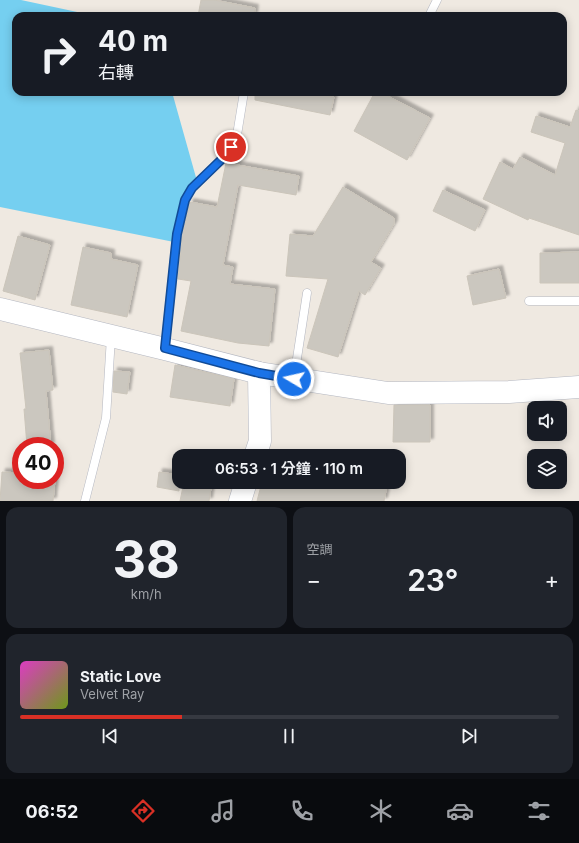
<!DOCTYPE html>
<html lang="zh-TW">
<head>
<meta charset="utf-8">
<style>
  body { margin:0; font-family:Inter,"Noto Sans TC",sans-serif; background:#20242c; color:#f1f3f6; height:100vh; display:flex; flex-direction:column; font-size:15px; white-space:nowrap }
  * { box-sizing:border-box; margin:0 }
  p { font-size:13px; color:#9ea1a6 }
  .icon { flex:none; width:22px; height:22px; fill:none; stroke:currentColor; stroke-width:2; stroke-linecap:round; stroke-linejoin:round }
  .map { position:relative; height:501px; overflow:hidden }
  .details { display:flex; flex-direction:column; gap:6px; padding:6px; background:#0d0f14; flex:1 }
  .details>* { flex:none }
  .banner { position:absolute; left:12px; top:12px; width:555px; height:84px; border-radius:12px; box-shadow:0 2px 10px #0003; background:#171b24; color:#f1f3f6; overflow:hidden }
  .controls { position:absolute; left:527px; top:401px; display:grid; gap:8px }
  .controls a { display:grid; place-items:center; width:40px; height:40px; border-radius:8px; background:#171b24; box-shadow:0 2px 10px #0003; font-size:20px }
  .speed { position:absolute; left:12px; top:437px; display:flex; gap:8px; font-size:20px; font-weight:700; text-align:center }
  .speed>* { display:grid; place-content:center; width:52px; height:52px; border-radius:50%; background:#171b24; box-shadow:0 2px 10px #0003; line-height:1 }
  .speed .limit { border:6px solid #d22; background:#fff; color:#111 }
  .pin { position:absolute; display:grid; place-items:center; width:34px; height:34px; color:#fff; margin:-17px; border:2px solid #fff; border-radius:50%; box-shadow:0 1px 4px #0007 }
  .me { position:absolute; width:44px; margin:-22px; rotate:279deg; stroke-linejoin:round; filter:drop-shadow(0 0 3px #0008) }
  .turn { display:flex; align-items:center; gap:14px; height:84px; padding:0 20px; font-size:18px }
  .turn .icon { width:52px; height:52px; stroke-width:2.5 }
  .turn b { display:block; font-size:28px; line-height:34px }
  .big { font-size:30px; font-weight:600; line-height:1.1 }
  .details .widget { flex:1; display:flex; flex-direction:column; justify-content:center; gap:6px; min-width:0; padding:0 14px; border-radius:12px; background:#20242c }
  .details .dial { align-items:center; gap:0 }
  .dial b { font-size:52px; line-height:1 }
  .song { display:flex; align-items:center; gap:12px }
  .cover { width:48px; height:48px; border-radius:6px; background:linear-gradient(135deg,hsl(310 70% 55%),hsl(80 70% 35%)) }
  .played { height:4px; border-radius:2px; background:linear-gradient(90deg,#d93025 30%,#363941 30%) }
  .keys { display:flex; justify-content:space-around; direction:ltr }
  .heat { display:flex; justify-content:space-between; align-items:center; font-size:22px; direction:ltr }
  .details .tiles { flex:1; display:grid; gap:6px; grid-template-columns:1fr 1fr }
  .widget:last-child { grid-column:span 2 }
  .trip { position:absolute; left:172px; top:449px; width:234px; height:40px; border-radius:12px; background:#171b24; box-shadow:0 2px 10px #0003; font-weight:600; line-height:40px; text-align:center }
  .dock { display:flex; height:64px; justify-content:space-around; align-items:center; background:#090b0e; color:#9ea1a6 }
  .dock .icon { width:28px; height:28px }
  .dock .on { color:#d93025 }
  .dock b { font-size:18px; color:#f1f3f6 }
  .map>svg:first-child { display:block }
</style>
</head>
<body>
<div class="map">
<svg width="579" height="501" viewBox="0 0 579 501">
  <defs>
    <filter id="shadow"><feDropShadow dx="3.5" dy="-3.5" stdDeviation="1" flood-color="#0004"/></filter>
  </defs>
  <rect width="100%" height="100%" fill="#efe9e1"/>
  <path fill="#75cff0" d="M0 0H21L96 16H16V92H172L197 181 188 193 174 242 0 207Z"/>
  <g fill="#cbc7bf" stroke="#cbc5ba" filter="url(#shadow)">
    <path d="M201 0H214L255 8 254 16H198Z"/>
    <path d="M255 92H308L334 97 330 115 255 100Z"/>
    <path d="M375 92H380L430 118 407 160 354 131Z"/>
    <path d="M576 110 579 111V235L529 218 528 220 483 199 500 162 513 169 520 157 555 175 565 143 531 132 536 116 570 127Z"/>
    <path d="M226 163 299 176 296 195 238 185 223 265 233 267 230 284 275 289 269 346 238 343 181 331 191 281 178 279 182 235 190 202 217 207Z"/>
    <path d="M343 187 394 218V224L371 262 381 268 365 295 359 291 338 357 307 348 328 279 286 276 290 234 313 236Z"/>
    <path d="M443 190 485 210 475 231 433 211Z"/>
    <path d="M18 236 50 245 35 300 3 291Z"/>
    <path d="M83 247 111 253V259L138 265 127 317 71 305Z"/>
    <path d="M579 252V283H540V253Z"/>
    <path d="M499 269 506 298 473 305 467 276Z"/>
    <path d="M49 350 53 390 46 391 51 446H27L24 409H26L20 353Z"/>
    <path d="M175 365 234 379 230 406 170 397Z"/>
    <path d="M114 371 130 372 127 394 113 392Z"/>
    <path d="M394 405H430V442H393Z"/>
    <path d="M2 472 21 473V480H55L53 501H0Z"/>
    <path d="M159 472 179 475V491L157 487Z"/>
    <path d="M184 482H212L209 501H180Z"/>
    <path d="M262 482 287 488 289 482H369L387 485 384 501H257Z"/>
  </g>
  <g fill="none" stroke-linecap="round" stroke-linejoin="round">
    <defs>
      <g id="lane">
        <path d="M429 16 437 0"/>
        <path d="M529 301H579"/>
        <path d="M165 348 177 234 185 200 192 188 221 160 231 147 237 135 244 92"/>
        <path d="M294 378 307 293"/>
        <path d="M85 501 106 418 111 337"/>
      </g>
      <g id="secondary">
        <path d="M0 309 165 349 259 373 388 393 509 392 579 387"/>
        <path d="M255 456 260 441 259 373"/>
        <path d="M240 501 246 482"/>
      </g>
    </defs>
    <use href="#lane" stroke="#b4b7c1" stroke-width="9"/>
    <use href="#secondary" stroke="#b4b7c1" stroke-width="23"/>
    <use href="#lane" stroke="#fff" stroke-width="8"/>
    <use href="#secondary" stroke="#fff" stroke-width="22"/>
  </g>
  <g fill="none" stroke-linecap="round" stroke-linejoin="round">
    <defs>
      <path id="route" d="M231 147 221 160 192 188 185 200 177 234 165 348 259 373 294 379"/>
    </defs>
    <use href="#route" stroke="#114b97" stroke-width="10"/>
    <use href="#route" stroke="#1a73e8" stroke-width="7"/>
  </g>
</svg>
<div class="controls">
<a><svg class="icon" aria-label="sound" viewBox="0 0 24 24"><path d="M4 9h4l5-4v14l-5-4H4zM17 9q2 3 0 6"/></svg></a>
<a><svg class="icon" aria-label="layers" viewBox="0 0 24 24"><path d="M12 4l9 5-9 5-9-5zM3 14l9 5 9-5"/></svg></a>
</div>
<div class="speed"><div class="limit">40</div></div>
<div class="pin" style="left:231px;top:147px;background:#d93025"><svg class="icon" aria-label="arrive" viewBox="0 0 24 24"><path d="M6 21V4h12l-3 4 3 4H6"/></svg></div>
<svg class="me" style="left:294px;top:379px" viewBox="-20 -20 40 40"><circle r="17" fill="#1a73e8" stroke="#fff" stroke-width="3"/><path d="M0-11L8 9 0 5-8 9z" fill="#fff"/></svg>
<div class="trip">06:53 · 1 分鐘 · 110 m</div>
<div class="banner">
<div class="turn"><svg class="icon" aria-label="right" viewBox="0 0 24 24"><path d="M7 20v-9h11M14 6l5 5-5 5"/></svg><div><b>40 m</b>右轉</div></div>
</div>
</div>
<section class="details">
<div class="tiles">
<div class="widget dial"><b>38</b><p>km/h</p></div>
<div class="widget"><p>空調</p>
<div class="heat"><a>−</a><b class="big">23°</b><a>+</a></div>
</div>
<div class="widget">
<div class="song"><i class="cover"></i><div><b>Static Love</b><p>Velvet Ray</p></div></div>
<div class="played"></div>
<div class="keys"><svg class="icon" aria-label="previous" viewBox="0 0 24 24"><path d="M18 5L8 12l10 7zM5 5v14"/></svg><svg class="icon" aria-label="pause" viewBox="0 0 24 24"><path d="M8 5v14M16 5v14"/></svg><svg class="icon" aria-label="next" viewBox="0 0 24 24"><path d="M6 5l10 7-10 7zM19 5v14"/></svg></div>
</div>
</div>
</section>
<nav class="dock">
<b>06:52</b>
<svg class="icon on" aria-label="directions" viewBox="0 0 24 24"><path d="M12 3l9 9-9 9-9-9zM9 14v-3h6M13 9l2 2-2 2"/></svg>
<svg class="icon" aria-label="music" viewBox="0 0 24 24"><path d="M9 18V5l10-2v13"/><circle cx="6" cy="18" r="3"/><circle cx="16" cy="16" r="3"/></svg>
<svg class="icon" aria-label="phone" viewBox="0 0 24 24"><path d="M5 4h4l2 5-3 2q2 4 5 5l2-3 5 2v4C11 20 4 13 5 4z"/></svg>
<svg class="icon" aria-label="climate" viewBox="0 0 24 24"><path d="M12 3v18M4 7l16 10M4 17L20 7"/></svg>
<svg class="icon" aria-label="car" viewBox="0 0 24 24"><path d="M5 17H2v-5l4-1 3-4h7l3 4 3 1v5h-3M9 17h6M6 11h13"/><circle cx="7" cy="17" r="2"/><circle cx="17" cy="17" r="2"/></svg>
<svg class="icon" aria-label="filters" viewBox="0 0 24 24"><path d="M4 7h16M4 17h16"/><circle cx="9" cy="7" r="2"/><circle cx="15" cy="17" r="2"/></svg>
</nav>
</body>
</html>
